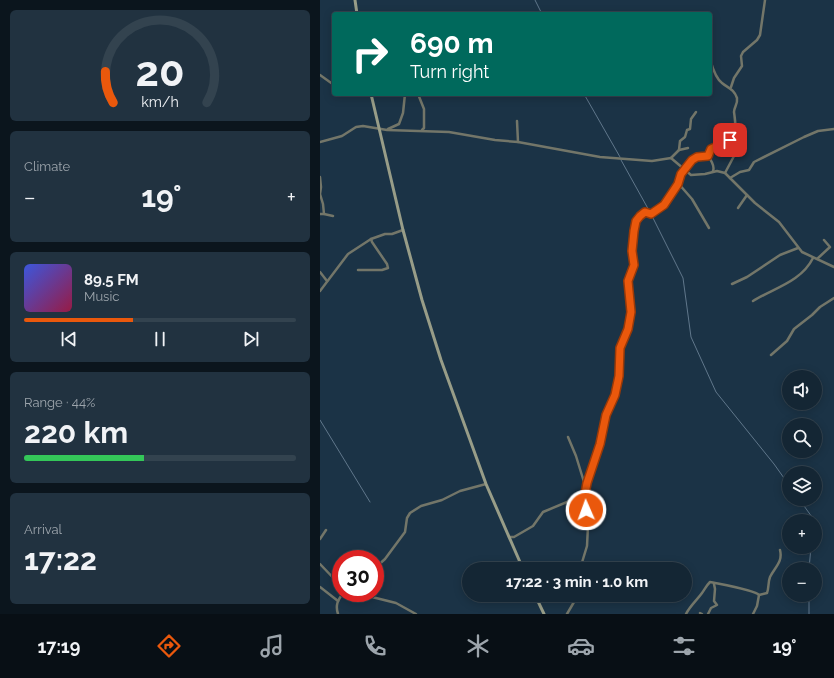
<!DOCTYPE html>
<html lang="en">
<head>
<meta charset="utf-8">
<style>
  body { margin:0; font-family:Raleway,sans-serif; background:#213240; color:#f1f3f6; height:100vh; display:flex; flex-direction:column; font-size:15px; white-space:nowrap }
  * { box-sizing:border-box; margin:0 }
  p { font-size:13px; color:#9da5ac }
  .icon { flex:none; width:22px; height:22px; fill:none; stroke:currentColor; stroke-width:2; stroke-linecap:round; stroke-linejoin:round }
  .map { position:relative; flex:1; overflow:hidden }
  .side { display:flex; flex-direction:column; gap:10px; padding:10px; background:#0b151d; width:320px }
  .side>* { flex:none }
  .hud { position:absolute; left:12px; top:12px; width:380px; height:84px; border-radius:4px; box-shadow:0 2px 10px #0003,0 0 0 1px #33434f; background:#00695c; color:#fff; overflow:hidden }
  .tools { position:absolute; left:462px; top:370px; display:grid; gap:8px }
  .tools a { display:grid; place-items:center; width:40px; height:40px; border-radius:50%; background:#142634; box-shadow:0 2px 10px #0003,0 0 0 1px #33434f; font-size:20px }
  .speed { position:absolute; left:12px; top:550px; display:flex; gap:8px; font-size:20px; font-weight:700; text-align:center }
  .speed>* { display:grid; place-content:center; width:52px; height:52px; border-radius:50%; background:#142634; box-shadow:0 2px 10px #0003,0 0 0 1px #33434f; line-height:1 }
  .speed .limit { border:6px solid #d22; background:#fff; color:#111 }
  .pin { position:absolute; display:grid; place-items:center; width:34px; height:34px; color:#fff; margin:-17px; border-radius:8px; box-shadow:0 2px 6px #0006 }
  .me { position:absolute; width:44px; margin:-22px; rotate:358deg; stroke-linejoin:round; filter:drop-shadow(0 0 3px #0008) }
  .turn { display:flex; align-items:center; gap:14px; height:84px; padding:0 12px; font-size:18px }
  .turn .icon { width:52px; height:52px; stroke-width:2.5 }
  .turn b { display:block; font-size:28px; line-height:34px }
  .big { font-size:30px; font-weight:700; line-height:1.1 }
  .side .tile { flex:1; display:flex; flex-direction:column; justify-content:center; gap:6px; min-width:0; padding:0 14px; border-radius:6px; background:#213240 }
  .side .dial { align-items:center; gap:0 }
  .dial svg { height:104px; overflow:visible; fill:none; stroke:#33434f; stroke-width:7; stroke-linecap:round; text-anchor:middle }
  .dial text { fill:#f1f3f6; stroke:none }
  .song { display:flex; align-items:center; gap:12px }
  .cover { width:48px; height:48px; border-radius:6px; background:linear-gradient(135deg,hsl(230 70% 55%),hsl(340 70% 35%)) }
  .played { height:4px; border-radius:2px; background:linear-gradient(90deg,#ea580c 40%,#33434f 40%) }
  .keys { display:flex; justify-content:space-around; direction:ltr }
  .heat { display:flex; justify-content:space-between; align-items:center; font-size:22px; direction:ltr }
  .charge { height:6px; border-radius:3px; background:linear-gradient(90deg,#34c759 44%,#33434f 0) }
  .trip { position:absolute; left:142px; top:562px; width:230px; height:40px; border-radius:20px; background:#142634; box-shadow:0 2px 10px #0003,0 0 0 1px #33434f; font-weight:700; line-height:40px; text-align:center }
  .tabs { display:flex; height:64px; justify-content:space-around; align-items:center; background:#080f15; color:#9da5ac }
  .tabs .icon { width:28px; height:28px }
  .tabs .active { color:#ea580c }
  .tabs b { font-size:18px; color:#f1f3f6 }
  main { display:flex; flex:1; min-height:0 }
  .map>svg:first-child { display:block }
</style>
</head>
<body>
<main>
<section class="side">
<div class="tile dial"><svg viewBox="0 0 100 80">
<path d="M14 69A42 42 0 1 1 86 69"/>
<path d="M14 69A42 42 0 0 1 8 45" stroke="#ea580c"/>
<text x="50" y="56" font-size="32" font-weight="700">20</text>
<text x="50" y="72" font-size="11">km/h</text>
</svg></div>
<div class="tile"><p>Climate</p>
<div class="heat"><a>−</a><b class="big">19°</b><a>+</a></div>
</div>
<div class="tile">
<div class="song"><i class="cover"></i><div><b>89.5 FM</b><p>Music</p></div></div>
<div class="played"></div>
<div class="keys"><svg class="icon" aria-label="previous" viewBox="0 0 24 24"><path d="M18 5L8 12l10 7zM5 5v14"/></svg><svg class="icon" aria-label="pause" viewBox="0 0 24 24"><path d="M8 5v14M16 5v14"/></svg><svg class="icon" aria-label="next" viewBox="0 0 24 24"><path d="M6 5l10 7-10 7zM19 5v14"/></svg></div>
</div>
<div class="tile"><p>Range · 44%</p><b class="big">220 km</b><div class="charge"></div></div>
<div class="tile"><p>Arrival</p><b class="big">17:22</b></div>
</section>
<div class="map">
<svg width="514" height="614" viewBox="0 0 514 614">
  <rect width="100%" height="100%" fill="#1b3346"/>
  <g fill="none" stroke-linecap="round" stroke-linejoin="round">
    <g stroke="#60778b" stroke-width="1">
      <path d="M215 0 222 14"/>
      <path d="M264 94 300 157"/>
      <path d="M301 160 331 214 363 278 371 337 396 392 454 464 469 485"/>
      <path d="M0 420 50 502"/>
      <path d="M479 499 492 517V521"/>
      <path d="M489 569 491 547"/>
      <path d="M489 614V595"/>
    </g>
    <g stroke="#737669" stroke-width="2.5">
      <path d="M0 75 14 85"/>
      <path d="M411 87 414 78 422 66 421 56 423 52 437 40 440 35 445 0"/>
      <path d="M98 94 104 109V128L102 130"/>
      <path d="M197 121 198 142"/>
      <path d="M68 129 79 124 83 113 85 94"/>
      <path d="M0 142 22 136 36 127 43 126 67 130 129 132 175 140 198 142 280 157 332 161 351 158 371 175 385 174 397 171 405 173 435 203 459 222 482 252 514 267"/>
      <path d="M359 150 368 148"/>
      <path d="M388 156C391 144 407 147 413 136 417 129 415 120 414 112 414 107 418 104 417 98 414 89 408 88 402 83 395 78 392 66 390 59"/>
      <path d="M351 158 359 150 360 141 365 137 367 130 370 129 371 119 376 112"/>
      <path d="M405 173 414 156"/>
      <path d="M0 177 1 187 0 194 3 204 4 214"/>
      <path d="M410 178 420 172 429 170 434 162 484 137 498 131 514 129"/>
      <path d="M358 183 372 199 389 228"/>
      <path d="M418 208 427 195"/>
      <path d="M0 214H4L13 216"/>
      <path d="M497 259 510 247 504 240"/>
      <path d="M38 270H62L68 268 67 264 52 242 51 239"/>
      <path d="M0 272 7 281"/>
      <path d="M412 284 427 277 460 255 478 248"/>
      <path d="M0 291 28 254 51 239 65 234H72L83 230"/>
      <path d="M433 301C454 288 481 282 493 258"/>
      <path d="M451 355 467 341 474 329 492 315 500 307 514 298"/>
      <path d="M248 437 256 456 264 482 267 483"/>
      <path d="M189 537H194L213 526 223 512 259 497 265 491"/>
      <path d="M0 539 6 530"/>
      <path d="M0 564 21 586"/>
      <path d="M55 568 65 559 85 532 87 518 90 513 101 506 122 500 140 491 166 484"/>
      <path d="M260 569 267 546 268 526 264 495 267 483 280 444 286 415 295 395 299 376 300 348 308 329 311 312 308 281 314 265 312 251 314 231 317 221 320 216 325 213 331 214 344 205 358 183 361 174 372 160 377 157 388 156C391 160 395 166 393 171"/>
      <path d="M0 587 18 601"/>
      <path d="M36 593 76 603 96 614"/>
      <path d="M380 613 382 614"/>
      <path d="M18 614C15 605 18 600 23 593"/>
      <path d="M247 614 254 602 255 595"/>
      <path d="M366 614C370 606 377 600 382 593 385 589 386 586 390 582 399 584 435 590 439 595L447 593C449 588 448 582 450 577 455 567 463 562 460 550"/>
      <path d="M388 614 391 608 397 605 394 601 395 589 394 584"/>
      <path d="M433 614 437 606 439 595"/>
    </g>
    <g stroke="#989d88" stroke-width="3">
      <path d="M35 0 37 14"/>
      <path d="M51 94 83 230 102 300 121 360 166 484 203 569"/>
      <path d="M215 595 224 614"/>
    </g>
  </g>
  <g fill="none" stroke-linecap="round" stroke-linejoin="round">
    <defs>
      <path id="route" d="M266 510 264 499 267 483 280 444 286 415 295 395 299 376 300 348 308 329 311 312 308 281 314 265 312 251 314 231 316 221 320 216 325 212 331 214 344 205 358 184 361 174 372 160 377 157 388 156 391 149 410 140"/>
    </defs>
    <use href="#route" stroke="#983908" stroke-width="10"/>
    <use href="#route" stroke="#ea580c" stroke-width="7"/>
  </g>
</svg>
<div class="tools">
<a><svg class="icon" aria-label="sound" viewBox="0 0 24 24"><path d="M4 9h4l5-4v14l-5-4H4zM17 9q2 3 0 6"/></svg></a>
<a><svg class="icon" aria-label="search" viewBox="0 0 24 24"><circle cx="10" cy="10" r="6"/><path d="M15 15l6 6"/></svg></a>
<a><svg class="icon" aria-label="layers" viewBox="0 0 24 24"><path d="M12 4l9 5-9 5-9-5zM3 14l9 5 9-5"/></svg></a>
<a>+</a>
<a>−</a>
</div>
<div class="speed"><div class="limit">30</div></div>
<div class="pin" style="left:410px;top:140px;background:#d93025"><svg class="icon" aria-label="arrive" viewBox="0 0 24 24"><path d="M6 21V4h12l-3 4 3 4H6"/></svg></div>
<svg class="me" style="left:266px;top:510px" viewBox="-20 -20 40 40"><circle r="17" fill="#ea580c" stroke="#fff" stroke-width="3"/><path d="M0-11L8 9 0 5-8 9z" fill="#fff"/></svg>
<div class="trip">17:22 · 3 min · 1.0 km</div>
<div class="hud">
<div class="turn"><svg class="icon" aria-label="right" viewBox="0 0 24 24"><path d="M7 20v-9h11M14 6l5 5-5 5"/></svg><div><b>690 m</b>Turn right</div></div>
</div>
</div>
</main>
<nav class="tabs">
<b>17:19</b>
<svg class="icon active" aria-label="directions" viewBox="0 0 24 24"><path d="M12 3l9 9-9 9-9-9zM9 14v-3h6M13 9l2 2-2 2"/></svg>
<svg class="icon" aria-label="music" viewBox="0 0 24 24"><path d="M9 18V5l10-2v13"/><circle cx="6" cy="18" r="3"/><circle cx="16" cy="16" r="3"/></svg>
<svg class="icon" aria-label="phone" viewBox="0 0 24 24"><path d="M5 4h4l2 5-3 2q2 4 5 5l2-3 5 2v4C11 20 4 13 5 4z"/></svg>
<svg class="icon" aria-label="climate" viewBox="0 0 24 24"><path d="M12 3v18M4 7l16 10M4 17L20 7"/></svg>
<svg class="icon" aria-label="car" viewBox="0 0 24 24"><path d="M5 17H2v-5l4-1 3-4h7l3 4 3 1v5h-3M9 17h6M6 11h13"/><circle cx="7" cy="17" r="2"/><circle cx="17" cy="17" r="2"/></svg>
<svg class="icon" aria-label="filters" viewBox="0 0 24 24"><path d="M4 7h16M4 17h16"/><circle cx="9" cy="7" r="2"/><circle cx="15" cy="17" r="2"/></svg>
<b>19°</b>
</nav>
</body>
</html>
